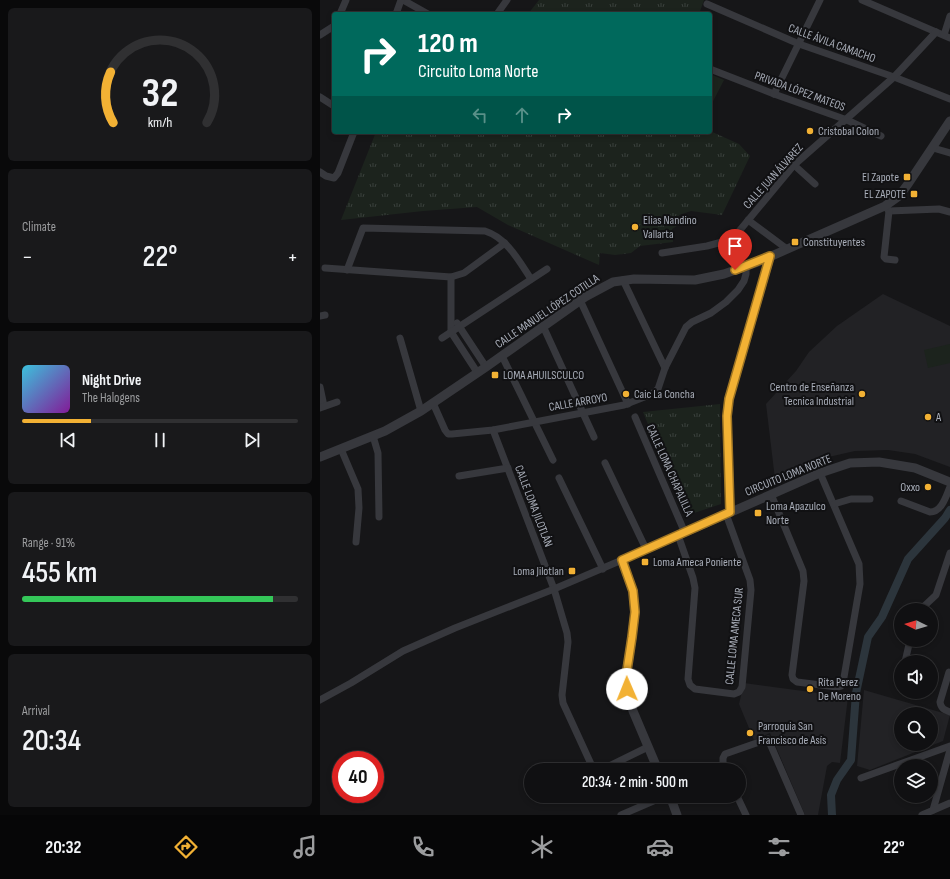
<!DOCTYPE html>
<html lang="en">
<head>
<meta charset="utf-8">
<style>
  body { margin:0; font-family:"Sofia Sans Condensed",sans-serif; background:#19191b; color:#f1f3f6; height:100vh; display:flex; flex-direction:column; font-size:15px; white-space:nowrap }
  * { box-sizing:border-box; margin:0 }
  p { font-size:13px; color:#9c9d9f }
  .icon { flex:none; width:22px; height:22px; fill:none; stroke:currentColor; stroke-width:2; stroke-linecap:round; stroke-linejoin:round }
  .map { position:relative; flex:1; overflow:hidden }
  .side { display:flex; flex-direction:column; gap:8px; padding:8px; background:#09090a; width:320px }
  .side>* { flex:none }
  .banner { position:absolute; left:12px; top:12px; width:380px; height:122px; border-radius:4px; box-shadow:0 2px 6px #0003,0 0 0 1px #303032; background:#00695c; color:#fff; overflow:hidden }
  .needle { width:26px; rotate:275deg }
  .tools { position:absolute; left:574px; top:603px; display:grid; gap:8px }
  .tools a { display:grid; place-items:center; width:44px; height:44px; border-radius:50%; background:#101012; box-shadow:0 2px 6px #0003,0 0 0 1px #303032; font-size:20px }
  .speed { position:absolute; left:12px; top:751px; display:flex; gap:8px; font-size:20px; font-weight:700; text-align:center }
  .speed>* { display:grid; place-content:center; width:52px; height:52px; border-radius:50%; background:#101012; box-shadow:0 2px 6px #0003,0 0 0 1px #303032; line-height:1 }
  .speed .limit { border:6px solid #d22; background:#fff; color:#111 }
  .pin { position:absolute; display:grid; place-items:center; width:34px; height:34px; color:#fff; margin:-41px -17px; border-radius:50% 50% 50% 0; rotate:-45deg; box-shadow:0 0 4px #0007 }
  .pin .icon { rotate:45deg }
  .me { position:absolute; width:44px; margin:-22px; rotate:359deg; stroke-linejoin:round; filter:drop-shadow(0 0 3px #0008) }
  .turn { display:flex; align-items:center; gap:14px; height:84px; padding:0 20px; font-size:18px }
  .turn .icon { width:52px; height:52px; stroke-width:2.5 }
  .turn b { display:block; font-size:28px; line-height:34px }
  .lanes { display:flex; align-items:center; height:38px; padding:0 20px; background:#0003; justify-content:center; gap:20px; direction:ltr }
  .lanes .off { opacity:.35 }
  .big { font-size:30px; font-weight:600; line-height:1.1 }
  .side .tile { flex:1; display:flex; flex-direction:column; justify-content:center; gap:6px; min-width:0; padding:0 14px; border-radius:6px; background:#19191b }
  .side .dial { align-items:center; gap:0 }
  .dial svg { height:104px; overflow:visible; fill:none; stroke:#303032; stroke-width:7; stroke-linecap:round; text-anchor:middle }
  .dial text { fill:#f1f3f6; stroke:none }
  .song { display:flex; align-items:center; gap:12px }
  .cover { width:48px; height:48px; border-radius:6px; background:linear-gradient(135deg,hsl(190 70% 55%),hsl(290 70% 35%)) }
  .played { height:4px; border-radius:2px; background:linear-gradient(90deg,#f2b134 25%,#303032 25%) }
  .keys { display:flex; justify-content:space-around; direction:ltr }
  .heat { display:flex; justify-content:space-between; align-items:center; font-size:22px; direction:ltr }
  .charge { height:6px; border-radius:3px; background:linear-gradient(90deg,#34c759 91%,#303032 0) }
  .trip { position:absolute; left:204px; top:763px; width:222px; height:40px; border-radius:20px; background:#101012; box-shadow:0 2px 6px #0003,0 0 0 1px #303032; font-weight:600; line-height:40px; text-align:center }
  .tab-bar { display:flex; height:64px; justify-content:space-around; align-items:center; background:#060607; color:#9c9d9f }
  .tab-bar .icon { width:28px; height:28px }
  .tab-bar .selected { color:#f2b134 }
  .tab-bar b { font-size:18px; color:#f1f3f6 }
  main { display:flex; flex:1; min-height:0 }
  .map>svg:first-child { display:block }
</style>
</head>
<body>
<main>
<section class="side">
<div class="tile dial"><svg viewBox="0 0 100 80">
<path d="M14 69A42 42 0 1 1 86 69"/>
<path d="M14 69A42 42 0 0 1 12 30" stroke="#f2b134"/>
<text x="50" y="56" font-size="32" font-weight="700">32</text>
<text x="50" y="72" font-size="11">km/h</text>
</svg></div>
<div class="tile"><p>Climate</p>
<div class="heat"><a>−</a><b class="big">22°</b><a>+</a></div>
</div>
<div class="tile">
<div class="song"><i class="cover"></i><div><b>Night Drive</b><p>The Halogens</p></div></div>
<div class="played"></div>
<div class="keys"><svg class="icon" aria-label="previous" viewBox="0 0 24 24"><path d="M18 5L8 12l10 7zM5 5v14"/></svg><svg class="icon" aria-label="pause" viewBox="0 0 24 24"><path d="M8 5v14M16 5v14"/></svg><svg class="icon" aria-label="next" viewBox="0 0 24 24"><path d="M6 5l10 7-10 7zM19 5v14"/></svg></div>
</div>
<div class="tile"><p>Range · 91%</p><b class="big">455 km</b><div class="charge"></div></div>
<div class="tile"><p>Arrival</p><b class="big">20:34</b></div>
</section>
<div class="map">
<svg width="630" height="815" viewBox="0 0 630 815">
  <defs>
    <pattern id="grass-tufts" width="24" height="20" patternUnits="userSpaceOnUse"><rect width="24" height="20" fill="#1c231d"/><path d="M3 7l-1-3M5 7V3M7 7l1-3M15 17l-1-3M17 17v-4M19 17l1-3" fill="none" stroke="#3a403c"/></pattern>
  </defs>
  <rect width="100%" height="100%" fill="#161618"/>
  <g fill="#222225" fill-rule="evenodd">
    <path d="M563 294 630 326V467L595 454 568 450 535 451 504 458 479 468 455 479 446 404 476 371 489 352 517 326Z"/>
    <path d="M424 683 528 697 520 763 512 762 507 766 498 815H485L450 733 434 740 419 704Z"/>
    <path d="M544 690 630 715 623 741 550 770 537 766ZM581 714H611V744H581Z"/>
  </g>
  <g fill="url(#grass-tufts)">
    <path d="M219 0H384L379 14H208Z"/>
    <path d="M390 74 404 80 390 107Z"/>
    <path d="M390 131 419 144 430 156 402 215 371 211 359 215 360 224 352 229 353 242 320 246 311 253 295 255 280 253 279 265 188 225 157 207 103 211 21 220 56 132H390Z"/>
    <path d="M400 404 401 504 365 516 323 412Z"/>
  </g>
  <path fill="#1c231d" d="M630 344V363L608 368 604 350Z"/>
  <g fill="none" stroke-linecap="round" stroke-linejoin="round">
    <path stroke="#2c353c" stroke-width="8" d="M512 815 511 795 517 780 531 760 536 693 548 637 562 617 588 559 625 518 630 510"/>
    <g stroke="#37383d" stroke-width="7">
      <path d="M83 0 108 14"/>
      <path d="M542 0 630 38"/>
      <path d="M387 4 479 44 574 77 630 99"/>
      <path d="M20 14 26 0"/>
      <path d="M76 14 81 0"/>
      <path d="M177 14 187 0"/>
      <path d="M0 35 14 26"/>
      <path d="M624 35 630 16"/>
      <path d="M390 69 454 94 527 120 561 136"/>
      <path d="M454 94 500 0"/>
      <path d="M0 97 14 106"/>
      <path d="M613 148 630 153"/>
      <path d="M474 165 495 184"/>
      <path d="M0 172 6 176 14 178 18 173 34 132"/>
      <path d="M565 206 569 211 619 209 630 212"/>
      <path d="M569 211 564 257 566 259 575 260"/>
      <path d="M428 220 467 249"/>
      <path d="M342 253 387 246 402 242 415 236 474 165 574 77 616 32"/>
      <path d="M5 268 131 277 144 273 185 243"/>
      <path d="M27 270 43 228 165 231C187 238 199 261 211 279"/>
      <path d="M131 277V332L157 372"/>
      <path d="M303 280 345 368"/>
      <path d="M260 300 308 404"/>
      <path d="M0 316 5 315"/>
      <path d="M137 323 166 367"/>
      <path d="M223 326 274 437"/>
      <path d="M80 338 101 411"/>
      <path d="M122 338 227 269"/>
      <path d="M182 356 233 460"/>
      <path d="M0 387 4 406"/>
      <path d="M113 403 125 430 128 434H132L173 430 304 405 332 394 338 389 345 368 366 327 372 322 391 313 406 302 418 290 424 281 426 274V266"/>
      <path d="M0 408 17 402"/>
      <path d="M315 417 365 533"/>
      <path d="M173 430 234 589 247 633 248 642 242 695 243 703 271 764 274 769 277 770"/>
      <path d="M53 436 58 453 59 517"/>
      <path d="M21 449 38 489 39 508 36 542"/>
      <path d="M285 463 326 549"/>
      <path d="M139 476 188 468"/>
      <path d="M239 478 283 569"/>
      <path d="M451 494 483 571 484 581 472 675 473 679 477 682 517 687 521 686 523 683 540 584 539 564 500 473"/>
      <path d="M581 501 610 512C622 512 626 496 630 487"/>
      <path d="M514 504 531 499H550"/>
      <path d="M358 535 373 578 375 588 368 679 370 685 375 689 414 694 419 692 422 687 431 590 430 580 406 514"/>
      <path d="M600 610 616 595 630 553"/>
      <path d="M585 662 590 640"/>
      <path d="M629 672 620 702C621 709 625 710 630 712"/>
      <path d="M0 700 31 683 83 651 135 628 234 589 302 560"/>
      <path d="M281 770 328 747"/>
      <path d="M406 770 403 764V758L405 754 448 739 481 815"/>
      <path d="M541 778 630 746"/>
      <path d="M417 796 426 815"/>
      <path d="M613 810 630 750"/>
      <path d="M301 815 345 796"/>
      <path d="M602 815 630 803"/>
    </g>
    <g stroke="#37383d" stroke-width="9">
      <path d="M0 457 65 431 101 411 166 367 265 297 293 282 314 279 375 280 404 274 438 262 565 206 579 196 588 184 630 121"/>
      <path d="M410 512 407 416 409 399 450 257"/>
      <path d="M338 770 313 711 307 689V670L312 637 315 612 313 591 302 560 500 473 530 463 559 462 595 468 630 482"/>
      <path d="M350 796 357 815"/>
    </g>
  </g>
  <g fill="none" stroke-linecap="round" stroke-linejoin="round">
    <defs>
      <path id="route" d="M307 689V670L312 637 315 612 313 591 302 560 410 512 407 416 409 399 450 256 415 270"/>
    </defs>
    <use href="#route" stroke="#9d7322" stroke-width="10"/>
    <use href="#route" stroke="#f2b134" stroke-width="7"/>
  </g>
  <g fill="#f2b134" stroke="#111113" stroke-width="1.5">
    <circle cx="490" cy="131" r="4"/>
    <rect x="583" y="173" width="8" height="8" rx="2"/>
    <rect x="590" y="190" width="8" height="8" rx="2"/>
    <circle cx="315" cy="227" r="4"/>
    <rect x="471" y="238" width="8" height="8" rx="2"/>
    <rect x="171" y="371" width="8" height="8" rx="2"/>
    <circle cx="306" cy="394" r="4"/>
    <circle cx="542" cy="394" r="4"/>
    <circle cx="608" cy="417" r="4"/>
    <circle cx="608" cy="487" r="4"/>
    <rect x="434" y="509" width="8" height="8" rx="2"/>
    <rect x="321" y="558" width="8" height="8" rx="2"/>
    <rect x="248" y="567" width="8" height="8" rx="2"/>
    <circle cx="490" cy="689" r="4"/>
    <circle cx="430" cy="733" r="4"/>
  </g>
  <g text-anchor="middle" stroke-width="4" stroke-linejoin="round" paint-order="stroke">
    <g font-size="12" fill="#a8adb8" stroke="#111113">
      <text transform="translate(512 43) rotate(20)" y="4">CALLE ÁVILA CAMACHO</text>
      <text transform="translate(480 91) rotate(20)" y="4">PRIVADA LÓPEZ MATEOS</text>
      <text transform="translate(453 176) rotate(-48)" y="4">CALLE JUAN ÁLVAREZ</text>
      <text transform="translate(227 311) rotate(-34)" y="4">CALLE MANUEL LÓPEZ COTILLA</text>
      <text transform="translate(258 402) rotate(-10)" y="4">CALLE ARROYO</text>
      <text transform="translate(350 470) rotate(66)" y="4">CALLE LOMA CHAPALILLA</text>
      <text transform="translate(468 475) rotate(-22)" y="4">CIRCUITO LOMA NORTE</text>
      <text transform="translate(214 506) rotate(69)" y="4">CALLE LOMA JILOTLÁN</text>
      <text transform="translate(414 636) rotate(-84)" y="4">CALLE LOMA AMECA SUR</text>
    </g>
    <g font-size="12" fill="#a8adb8" stroke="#111113" text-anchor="start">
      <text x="498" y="135">Cristobal Colon</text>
      <text x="579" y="181" text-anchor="end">El Zapote</text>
      <text x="586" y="198" text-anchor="end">EL ZAPOTE</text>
      <text x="323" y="224">Elias Nandino<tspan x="323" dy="14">Vallarta</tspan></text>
      <text x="483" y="246">Constituyentes</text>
      <text x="183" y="379">LOMA AHUILSCULCO</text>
      <text x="534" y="391" text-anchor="end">Centro de Enseñanza<tspan x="534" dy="14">Tecnica Industrial</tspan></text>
      <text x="314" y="398">Caic La Concha</text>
      <text x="616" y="421">A</text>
      <text x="600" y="491" text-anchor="end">Oxxo</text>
      <text x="446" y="510">Loma Apazulco<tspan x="446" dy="14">Norte</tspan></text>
      <text x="333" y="566">Loma Ameca Poniente</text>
      <text x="244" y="575" text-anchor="end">Loma Jilotlan</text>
      <text x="498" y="686">Rita Perez<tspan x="498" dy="14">De Moreno</tspan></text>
      <text x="438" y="730">Parroquia San<tspan x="438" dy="14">Francisco de Asís</tspan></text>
    </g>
  </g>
</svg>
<div class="tools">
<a><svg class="needle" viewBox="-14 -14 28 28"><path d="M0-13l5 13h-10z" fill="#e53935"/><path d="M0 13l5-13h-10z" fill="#9c9d9f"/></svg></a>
<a><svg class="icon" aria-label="sound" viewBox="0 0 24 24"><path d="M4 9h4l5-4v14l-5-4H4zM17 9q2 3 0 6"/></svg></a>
<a><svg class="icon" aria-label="search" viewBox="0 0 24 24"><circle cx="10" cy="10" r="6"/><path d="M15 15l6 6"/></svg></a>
<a><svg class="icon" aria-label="layers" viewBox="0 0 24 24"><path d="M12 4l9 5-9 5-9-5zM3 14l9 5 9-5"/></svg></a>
</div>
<div class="speed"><div class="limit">40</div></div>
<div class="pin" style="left:415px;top:270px;background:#d93025"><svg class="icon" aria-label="arrive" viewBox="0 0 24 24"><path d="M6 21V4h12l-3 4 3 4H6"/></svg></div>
<svg class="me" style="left:307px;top:689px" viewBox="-20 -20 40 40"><circle r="19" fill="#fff"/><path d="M0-13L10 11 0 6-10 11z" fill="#f2b134"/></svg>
<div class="trip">20:34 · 2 min · 500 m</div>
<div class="banner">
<div class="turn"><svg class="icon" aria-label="right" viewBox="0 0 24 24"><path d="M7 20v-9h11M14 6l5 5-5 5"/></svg><div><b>120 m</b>Circuito Loma Norte</div></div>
<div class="lanes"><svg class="icon off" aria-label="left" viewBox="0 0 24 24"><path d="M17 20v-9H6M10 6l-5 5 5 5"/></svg><svg class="icon off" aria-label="ahead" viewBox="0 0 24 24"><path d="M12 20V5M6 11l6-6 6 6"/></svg><svg class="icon" aria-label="right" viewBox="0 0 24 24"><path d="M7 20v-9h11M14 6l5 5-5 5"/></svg></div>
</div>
</div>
</main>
<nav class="tab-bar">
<b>20:32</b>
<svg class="icon selected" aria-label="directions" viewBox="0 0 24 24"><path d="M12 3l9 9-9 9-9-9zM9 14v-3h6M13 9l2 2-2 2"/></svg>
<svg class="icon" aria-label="music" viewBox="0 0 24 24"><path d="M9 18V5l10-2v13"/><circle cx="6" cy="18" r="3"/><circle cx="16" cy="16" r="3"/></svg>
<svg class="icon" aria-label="phone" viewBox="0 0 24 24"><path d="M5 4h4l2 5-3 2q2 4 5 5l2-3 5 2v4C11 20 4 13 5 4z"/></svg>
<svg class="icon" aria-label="climate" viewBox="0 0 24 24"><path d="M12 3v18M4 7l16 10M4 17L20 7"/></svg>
<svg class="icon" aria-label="car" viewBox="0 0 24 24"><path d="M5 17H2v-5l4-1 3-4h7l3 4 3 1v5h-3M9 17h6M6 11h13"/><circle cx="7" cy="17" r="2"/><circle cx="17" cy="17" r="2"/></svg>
<svg class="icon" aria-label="filters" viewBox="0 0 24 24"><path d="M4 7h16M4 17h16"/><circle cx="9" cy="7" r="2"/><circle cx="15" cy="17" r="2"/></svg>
<b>22°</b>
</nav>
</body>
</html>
